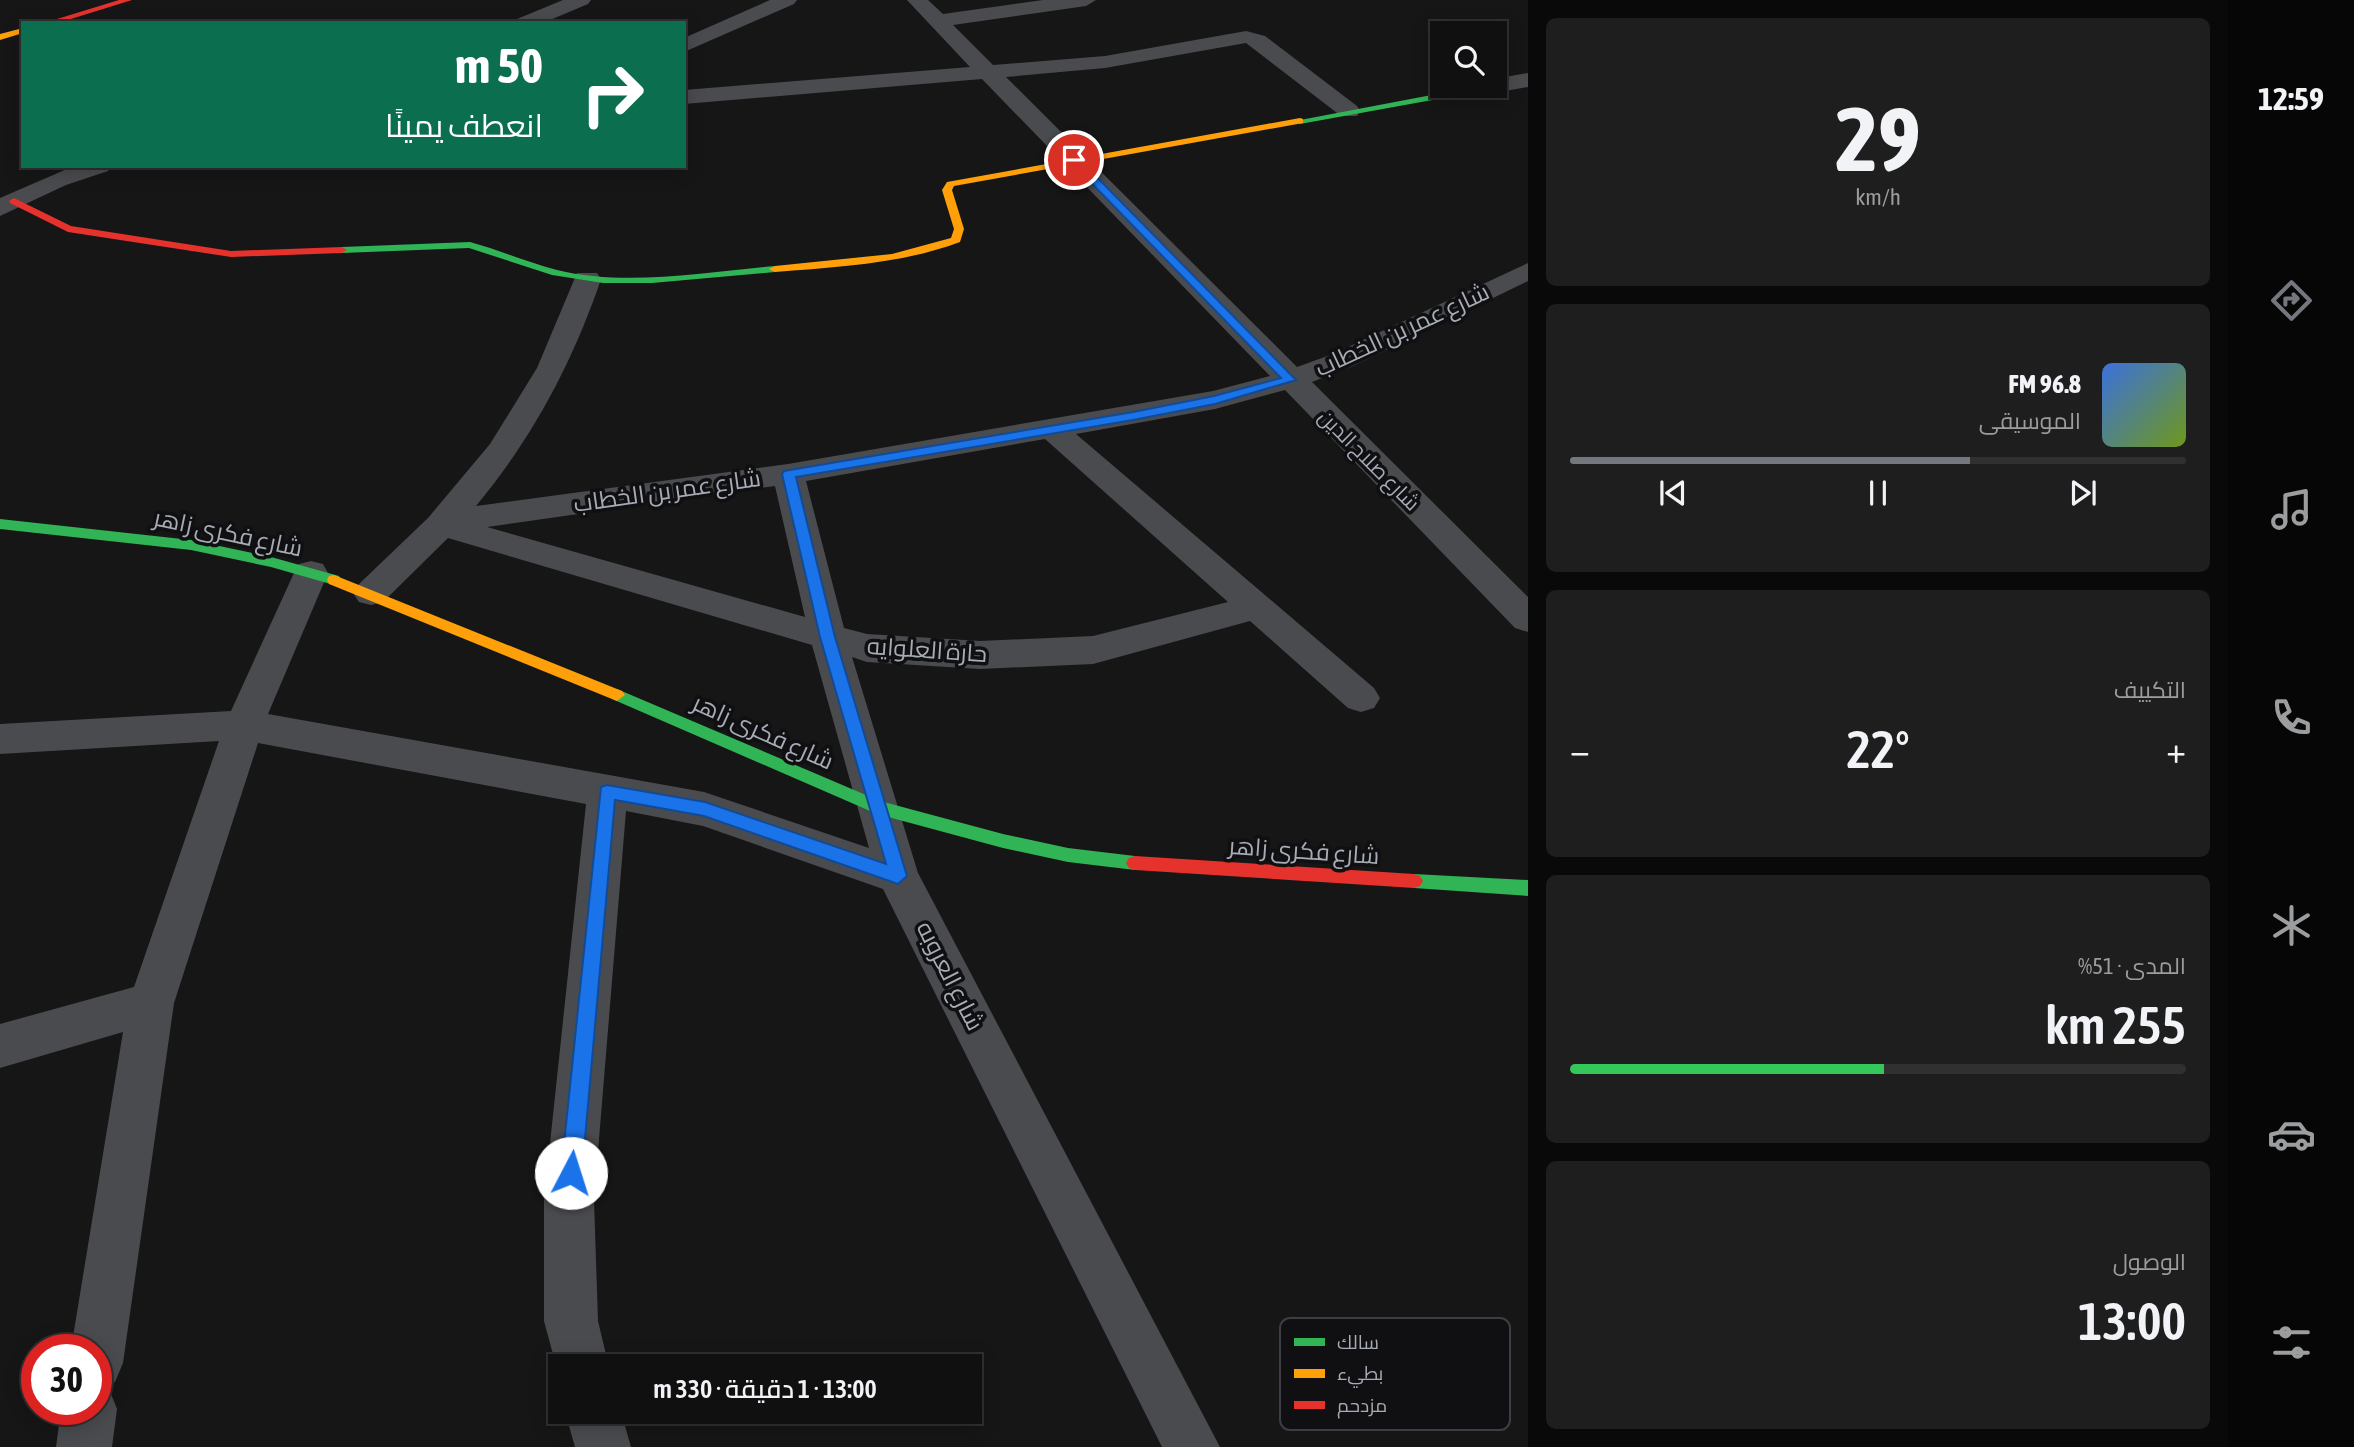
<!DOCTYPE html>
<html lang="ar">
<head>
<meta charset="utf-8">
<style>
  body { margin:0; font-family:"Asap Condensed",Cairo,sans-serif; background:#1e1e1e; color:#f1f3f6; direction:rtl; height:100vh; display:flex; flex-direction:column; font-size:26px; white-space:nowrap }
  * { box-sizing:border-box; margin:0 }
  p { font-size:23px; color:#9c9d9f }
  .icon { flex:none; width:38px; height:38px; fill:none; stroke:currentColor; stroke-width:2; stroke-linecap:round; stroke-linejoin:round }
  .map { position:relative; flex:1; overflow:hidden; direction:ltr }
  .drawer { display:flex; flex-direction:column; gap:18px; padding:18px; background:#090909; width:700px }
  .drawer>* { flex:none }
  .guide { position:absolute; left:21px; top:21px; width:665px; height:147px; border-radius:0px; box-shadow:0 4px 18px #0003,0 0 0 2px #303030; direction:rtl; background:#0b6e4f; color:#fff; overflow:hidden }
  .tools { position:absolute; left:1430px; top:21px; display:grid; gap:14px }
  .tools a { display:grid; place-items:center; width:77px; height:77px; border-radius:0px; background:#101010; box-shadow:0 4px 18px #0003,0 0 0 2px #303030; font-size:35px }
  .speed { position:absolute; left:21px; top:1334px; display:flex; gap:14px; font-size:35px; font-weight:700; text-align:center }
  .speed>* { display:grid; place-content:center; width:91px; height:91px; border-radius:50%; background:#101010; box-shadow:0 4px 18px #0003,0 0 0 2px #303030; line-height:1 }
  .speed .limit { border:10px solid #d22; background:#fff; color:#111 }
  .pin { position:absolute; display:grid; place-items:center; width:60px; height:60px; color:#fff; margin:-30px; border:4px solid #fff; border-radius:50%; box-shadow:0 2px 7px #0007 }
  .me { position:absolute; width:77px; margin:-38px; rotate:5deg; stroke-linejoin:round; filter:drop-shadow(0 0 5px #0008) }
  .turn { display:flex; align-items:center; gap:24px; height:147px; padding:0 28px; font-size:32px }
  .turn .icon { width:91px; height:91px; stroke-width:2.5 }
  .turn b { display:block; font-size:49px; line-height:60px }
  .big { font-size:52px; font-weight:600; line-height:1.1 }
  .drawer .card { flex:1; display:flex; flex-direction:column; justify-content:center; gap:10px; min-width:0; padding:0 24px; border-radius:10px; background:#1e1e1e }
  .drawer .dial { align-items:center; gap:0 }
  .dial b { font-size:91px; line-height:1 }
  .song { display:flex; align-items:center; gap:21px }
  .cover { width:84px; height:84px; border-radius:10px; background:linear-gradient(135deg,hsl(220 70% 55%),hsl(80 70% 35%)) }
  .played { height:7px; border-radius:4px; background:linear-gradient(90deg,#74777e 65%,#303030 65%) }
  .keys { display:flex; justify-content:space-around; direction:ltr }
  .heat { display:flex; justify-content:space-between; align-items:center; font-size:38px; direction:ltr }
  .charge { height:10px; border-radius:5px; background:linear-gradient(90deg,#34c759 51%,#303030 0) }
  .trip { position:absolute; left:548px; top:1354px; width:434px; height:70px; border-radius:0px; background:#101010; box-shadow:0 4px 18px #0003,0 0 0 2px #303030; font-weight:600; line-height:70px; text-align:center; direction:rtl }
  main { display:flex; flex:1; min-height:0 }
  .dock { display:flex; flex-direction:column; width:126px; justify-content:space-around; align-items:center; background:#060606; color:#9c9d9f }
  .dock .icon { width:49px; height:49px }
  .dock .active { color:#74777e }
  .dock b { font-size:32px; color:#f1f3f6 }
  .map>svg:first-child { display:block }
</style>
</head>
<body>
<main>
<nav class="dock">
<b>12:59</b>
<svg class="icon active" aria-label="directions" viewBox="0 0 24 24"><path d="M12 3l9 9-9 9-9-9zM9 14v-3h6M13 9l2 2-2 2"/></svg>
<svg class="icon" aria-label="music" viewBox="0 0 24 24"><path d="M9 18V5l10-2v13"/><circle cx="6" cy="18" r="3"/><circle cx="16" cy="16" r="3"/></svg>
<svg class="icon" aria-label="phone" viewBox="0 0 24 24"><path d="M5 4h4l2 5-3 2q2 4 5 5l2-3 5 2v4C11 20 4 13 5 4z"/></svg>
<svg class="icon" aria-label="climate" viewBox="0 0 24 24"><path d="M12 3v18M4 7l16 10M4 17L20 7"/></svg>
<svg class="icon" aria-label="car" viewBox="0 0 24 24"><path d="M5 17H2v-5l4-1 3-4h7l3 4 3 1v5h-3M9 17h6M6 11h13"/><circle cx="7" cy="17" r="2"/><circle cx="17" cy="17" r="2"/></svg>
<svg class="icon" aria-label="filters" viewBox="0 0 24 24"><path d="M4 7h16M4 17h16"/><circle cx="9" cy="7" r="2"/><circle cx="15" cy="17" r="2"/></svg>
</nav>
<section class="drawer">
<div class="card dial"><b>29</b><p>km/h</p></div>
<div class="card">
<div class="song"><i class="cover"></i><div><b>96.8 FM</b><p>الموسيقى</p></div></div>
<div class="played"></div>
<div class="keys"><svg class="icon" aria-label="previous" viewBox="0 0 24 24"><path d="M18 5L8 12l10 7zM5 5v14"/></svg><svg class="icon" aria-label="pause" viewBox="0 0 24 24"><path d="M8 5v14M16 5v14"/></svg><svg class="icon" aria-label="next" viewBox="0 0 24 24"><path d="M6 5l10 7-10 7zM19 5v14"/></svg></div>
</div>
<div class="card"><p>التكييف</p>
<div class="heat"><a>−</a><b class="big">22°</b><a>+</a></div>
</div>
<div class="card"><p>المدى · 51%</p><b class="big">255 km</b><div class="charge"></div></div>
<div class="card"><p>الوصول</p><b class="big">13:00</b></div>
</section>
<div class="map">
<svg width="1528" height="1447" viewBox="0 0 1528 1447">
  <rect width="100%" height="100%" fill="#161616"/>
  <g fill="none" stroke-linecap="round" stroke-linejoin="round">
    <g fill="#4a4b4e" fill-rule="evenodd">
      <path d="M563 0H591L588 4 543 23H514L517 19Z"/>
      <path d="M770 0H797L794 4 684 52V38Z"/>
      <path d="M907 0H928L943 14 1043 0H1096L1086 6 953 25 993 65 1105 56 1246 31 1265 36 1357 106 1360 111 1357 116H1341L1246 43 1105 68 1006 77 1297 367 1333 354 1528 263V281L1353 366 1312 382 1528 597V632L1515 628 1285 390 1215 409 1076 434 1374 688 1380 698 1374 708 1361 712 1348 708 1250 621 1093 664 980 669 867 662 852 657 918 873 1220 1447H1162L883 889 703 826 626 811 594 1200 598 1321 609 1367H560V1380L544 1321V1200L586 804 258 743 174 1003 123 1363 115 1382 104 1387 109 1389 117 1409 112 1447H56L61 1409H96V1349H71L123 1032 0 1068V1024L134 987 219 741 0 754V724L231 711 294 573 299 564 311 561 323 564 328 573 268 714 704 792 869 848 812 645 448 538 383 602 371 605 359 602 353 593 359 584 428 518 490 444 537 368 577 273H597L601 279C573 362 532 439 476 506L788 464 1213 391 1270 376 982 79 684 104V90L970 67ZM1045 439 1228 602 1093 636 980 641 867 634 844 628 806 481ZM775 486 805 617 487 527Z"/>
      <path d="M1528 73V87L1494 93 1483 86H1494V79Z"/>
      <path d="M74 166H111L108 171 66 185 0 216V198Z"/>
      <path d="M565 1412H621L631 1447H575Z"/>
    </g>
    <g fill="#30b455" fill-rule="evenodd">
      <path d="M1494 84 1498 86 1493 89 1300 124 1295 121 1479 86H1494Z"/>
      <path d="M470 242C499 250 527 262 557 270 627 287 704 272 775 266L781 269 775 272 652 283H603L552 275 469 248 342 253 337 250 342 247Z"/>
      <path d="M0 519 191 540 271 557 339 576 341 580 334 585 271 567 191 550 0 529Z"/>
      <path d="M617 689 880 801 1003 834 1068 848 1135 856 1141 858 1144 863 1141 868 1135 870 1068 862 1003 848 877 814 612 699 609 695 612 691Z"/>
      <path d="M1414 874 1528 880V896L1414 888 1408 886 1405 881 1408 876Z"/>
    </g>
    <g fill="#ff9f0a" fill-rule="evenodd">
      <path d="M23 28V33L0 40V34Z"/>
      <path d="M1300 118 1303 119V123L954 186 952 190 964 229 960 242C901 264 837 267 775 272L769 269 775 266 892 254 951 238 954 229 942 190 947 182Z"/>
      <path d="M334 575 622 691 625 695 617 701 612 699 329 584 327 580 329 576Z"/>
    </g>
    <g fill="#e5322d" fill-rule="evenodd">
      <path d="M119 0H132L58 23H44Z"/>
      <path d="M14 198 71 226 231 251 342 247 347 250 342 253 231 257 68 232 10 203 9 201Z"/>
      <path d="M1135 856 1414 874 1420 876 1423 881 1420 886 1414 888 1135 870 1129 868 1126 863 1129 858Z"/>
    </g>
  </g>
  <path fill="#1a73e8" stroke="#114b97" stroke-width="2" d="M1071 158H1078L1296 380 1215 404 1133 420 796 477 835 637 907 876 898 884 704 816 615 800 582 1173 579 1180 571 1183 564 1180 561 1173 601 787 607 785 705 802 886 864 820 637 782 474 784 471 1133 412 1214 396 1281 378 1071 162Z"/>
  <g text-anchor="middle" stroke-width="7" stroke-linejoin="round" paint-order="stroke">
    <g font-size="21" fill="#a7abb6" stroke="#101012">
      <text transform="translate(1369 460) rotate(45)" y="7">شارع صلاح الدين</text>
    </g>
    <g font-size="24" fill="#a7abb6" stroke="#101012">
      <text transform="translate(1402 330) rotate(-25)" y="8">شارع عمر بن الخطاب</text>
      <text transform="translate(667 491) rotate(-8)" y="8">شارع عمر بن الخطاب</text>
      <text transform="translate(228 533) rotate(12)" y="8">شارع فكرى زاهر</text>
      <text transform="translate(927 650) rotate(4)" y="8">حارة العلوايه</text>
      <text transform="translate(763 732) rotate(24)" y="8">شارع فكرى زاهر</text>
      <text transform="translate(1304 851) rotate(4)" y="8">شارع فكرى زاهر</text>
      <text transform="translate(950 976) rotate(63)" y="8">شارع العروبه</text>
    </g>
  </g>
  <rect x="1280" y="1318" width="230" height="112" rx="10" fill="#101012" stroke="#3d3e43" stroke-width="2"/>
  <rect x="1294" y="1338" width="31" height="8" fill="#30b455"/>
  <rect x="1294" y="1369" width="31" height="9" fill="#ff9f0a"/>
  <rect x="1294" y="1401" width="31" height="8" fill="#e5322d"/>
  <g font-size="19" fill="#a7abb6">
    <text x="1337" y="1349">سالك</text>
    <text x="1337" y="1380">بطيء</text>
    <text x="1337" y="1412">مزدحم</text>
  </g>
</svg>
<div class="tools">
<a><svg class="icon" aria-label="search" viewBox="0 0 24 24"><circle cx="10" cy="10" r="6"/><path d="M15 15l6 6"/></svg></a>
</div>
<div class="speed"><div class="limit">30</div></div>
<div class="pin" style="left:1074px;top:160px;background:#d93025"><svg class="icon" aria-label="arrive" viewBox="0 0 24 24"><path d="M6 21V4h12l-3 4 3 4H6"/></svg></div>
<svg class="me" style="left:571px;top:1173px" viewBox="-20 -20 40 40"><circle r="19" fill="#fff"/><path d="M0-13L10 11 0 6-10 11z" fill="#1a73e8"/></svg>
<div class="trip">13:00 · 1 دقيقة · 330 m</div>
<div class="guide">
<div class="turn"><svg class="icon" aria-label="right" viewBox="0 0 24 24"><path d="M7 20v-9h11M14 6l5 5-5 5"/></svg><div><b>50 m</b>انعطف يمينًا</div></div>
</div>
</div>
</main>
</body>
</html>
